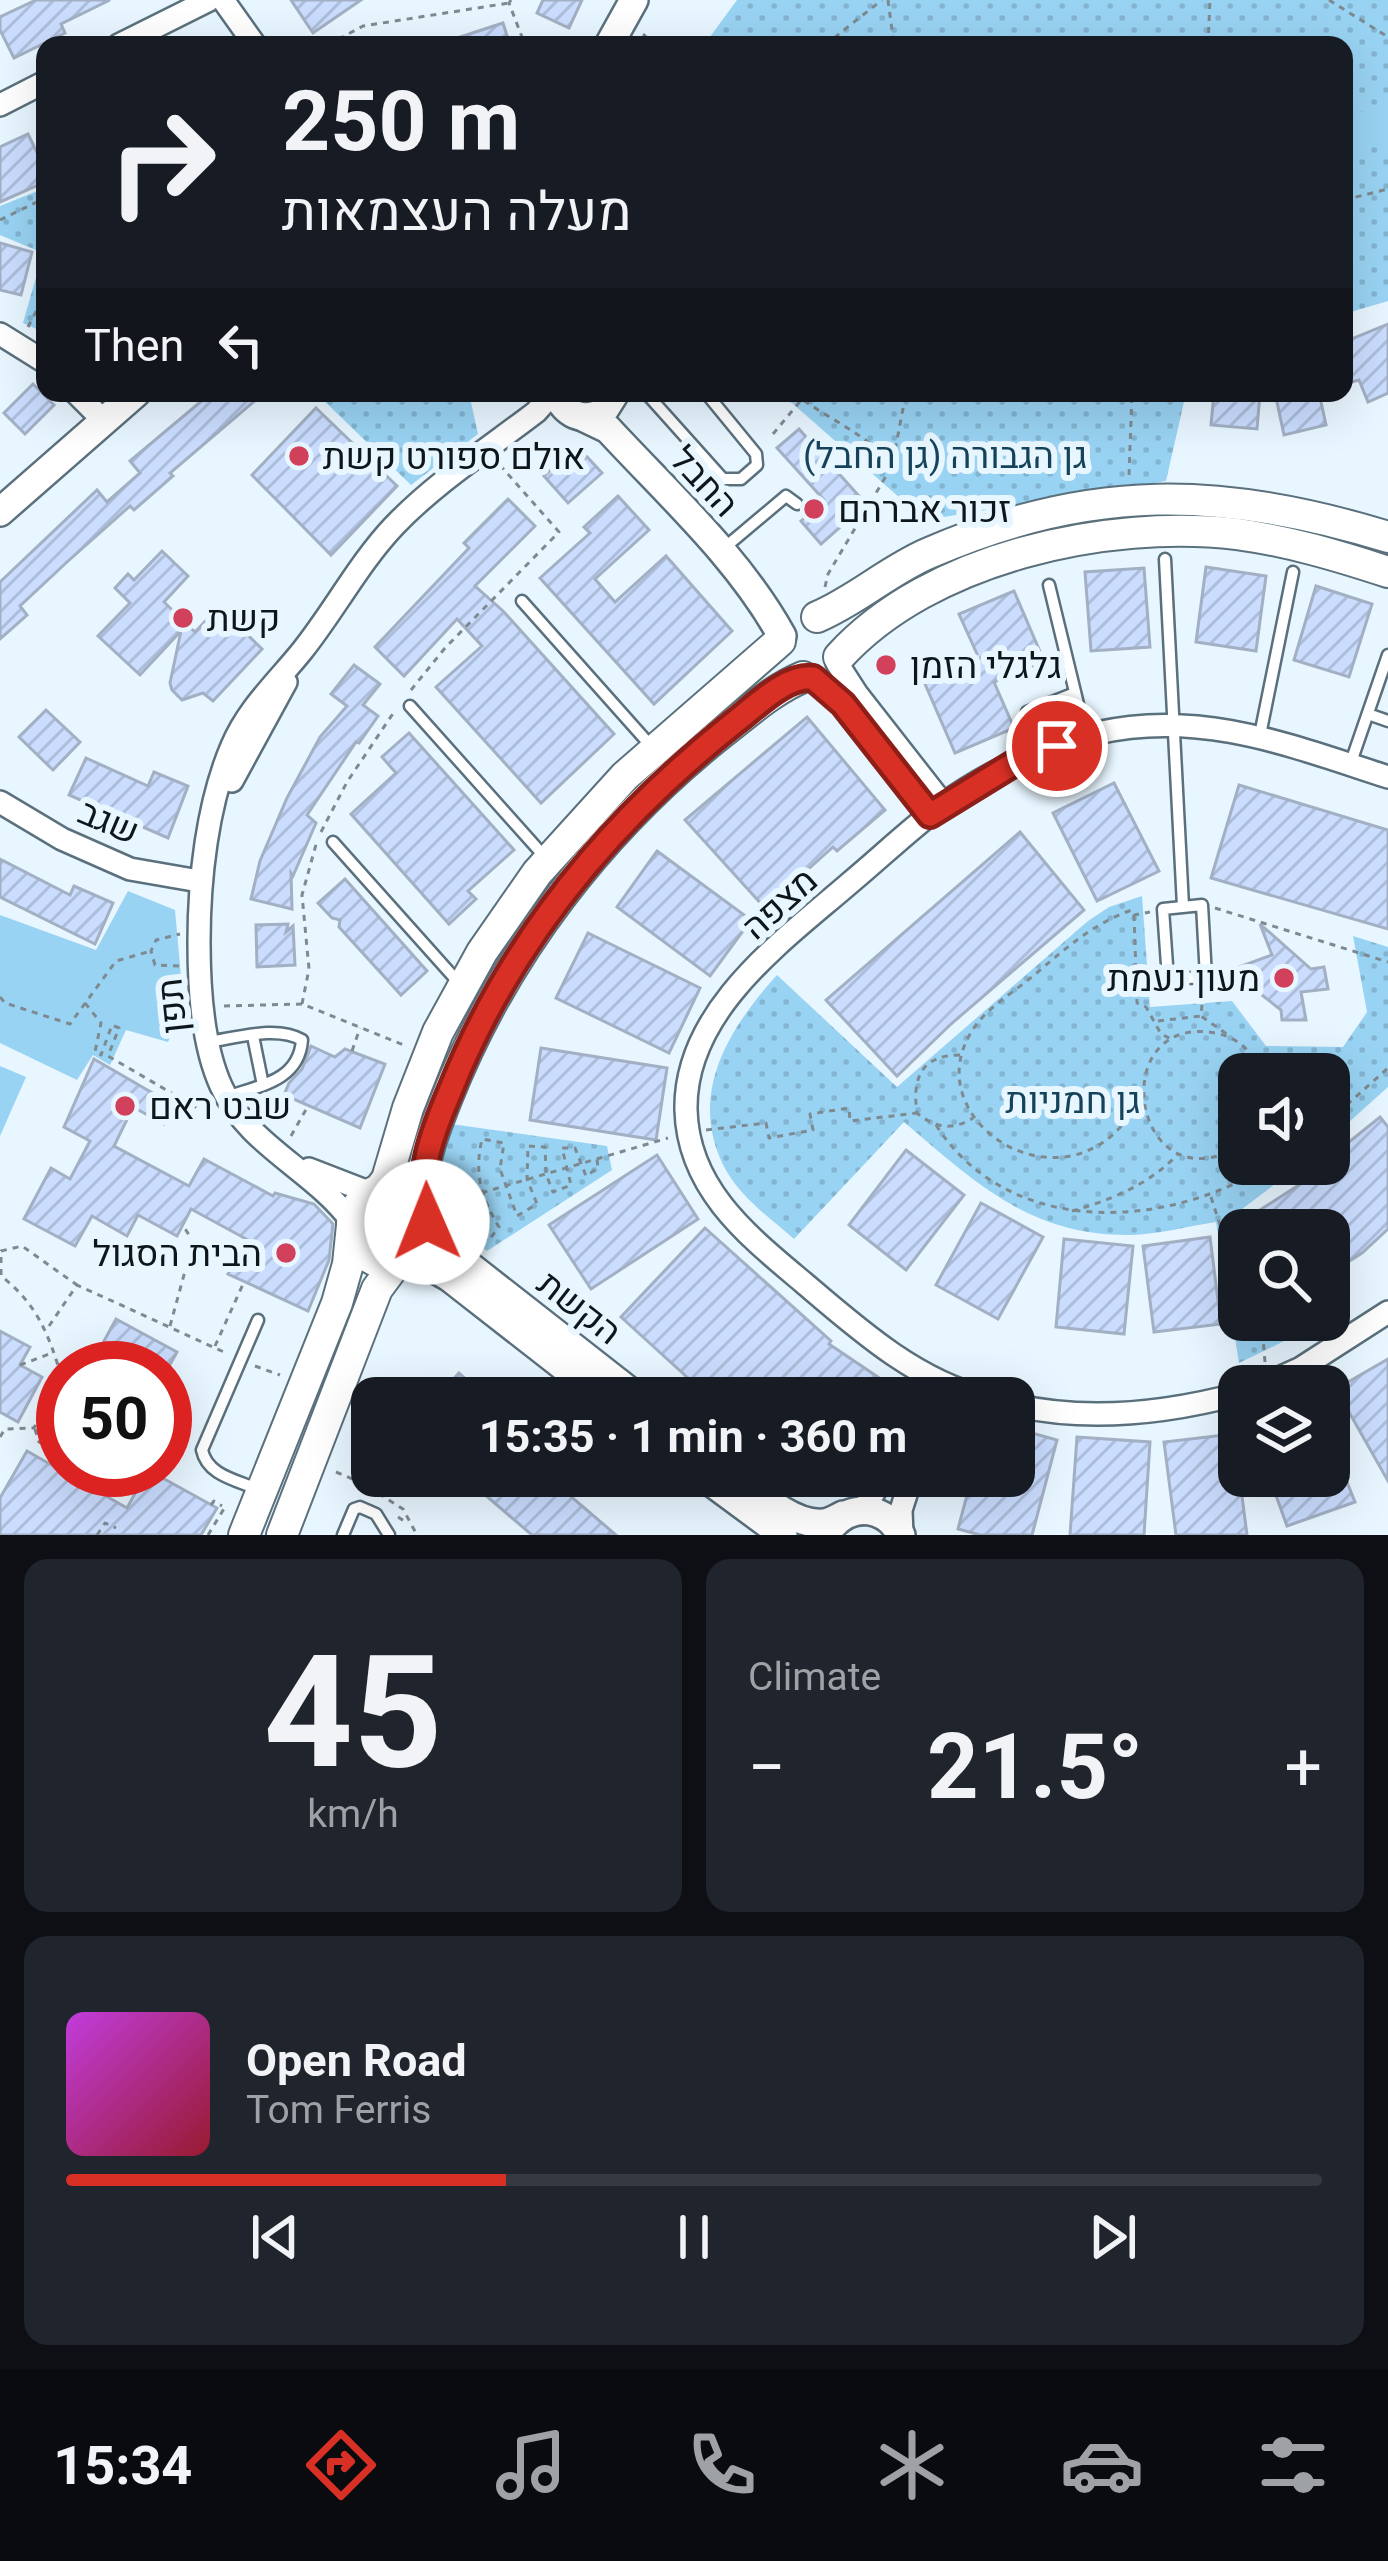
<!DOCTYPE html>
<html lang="en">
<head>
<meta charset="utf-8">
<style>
  body { margin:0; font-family:Roboto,Heebo,sans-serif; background:#20242c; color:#f1f3f6; height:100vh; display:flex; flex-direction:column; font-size:45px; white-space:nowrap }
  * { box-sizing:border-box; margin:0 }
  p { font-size:39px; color:#9ea1a6 }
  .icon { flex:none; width:66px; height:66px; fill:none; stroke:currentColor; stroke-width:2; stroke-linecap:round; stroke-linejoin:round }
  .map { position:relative; height:1535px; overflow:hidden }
  .sheet { display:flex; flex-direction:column; gap:24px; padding:24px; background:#0d0f14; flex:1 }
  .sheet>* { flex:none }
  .top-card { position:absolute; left:36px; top:36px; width:1317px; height:366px; border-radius:24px; box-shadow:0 12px 48px #0002; background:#171b24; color:#f1f3f6; overflow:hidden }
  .tools { position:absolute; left:1218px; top:1053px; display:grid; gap:24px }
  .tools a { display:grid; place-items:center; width:132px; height:132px; border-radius:24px; background:#171b24; box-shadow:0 12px 48px #0002; font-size:60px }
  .speed { position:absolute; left:36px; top:1341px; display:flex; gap:24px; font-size:60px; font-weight:700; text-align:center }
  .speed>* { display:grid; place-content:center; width:156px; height:156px; border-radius:50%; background:#171b24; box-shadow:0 12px 48px #0002; line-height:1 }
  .speed .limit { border:18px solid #d22; background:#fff; color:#111 }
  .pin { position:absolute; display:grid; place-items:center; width:102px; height:102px; color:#fff; margin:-51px; border:6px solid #fff; border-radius:50%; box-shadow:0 3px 12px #0007 }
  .me { position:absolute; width:132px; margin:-66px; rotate:359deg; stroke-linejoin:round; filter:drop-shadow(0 0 9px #0008) }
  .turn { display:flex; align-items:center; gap:42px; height:252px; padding:0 48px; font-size:54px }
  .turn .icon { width:156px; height:156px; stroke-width:2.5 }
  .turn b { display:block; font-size:84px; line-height:102px }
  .then { display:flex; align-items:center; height:114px; padding:0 48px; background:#0003; gap:24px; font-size:45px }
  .big { font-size:90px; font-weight:700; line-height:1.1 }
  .sheet .widget { flex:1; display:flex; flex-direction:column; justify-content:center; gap:18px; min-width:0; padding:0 42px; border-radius:24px; background:#20242c }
  .sheet .dial { align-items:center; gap:0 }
  .dial b { font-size:156px; line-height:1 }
  .song { display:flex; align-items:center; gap:36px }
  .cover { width:144px; height:144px; border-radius:18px; background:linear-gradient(135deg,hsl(290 70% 55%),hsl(350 70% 35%)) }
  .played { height:12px; border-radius:6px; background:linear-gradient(90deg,#d93025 35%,#363941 35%) }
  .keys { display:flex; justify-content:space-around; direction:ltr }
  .heat { display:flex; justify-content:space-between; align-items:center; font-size:66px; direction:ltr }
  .sheet .tiles { flex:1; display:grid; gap:24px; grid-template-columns:1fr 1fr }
  .widget:last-child { grid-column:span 2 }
  .trip { position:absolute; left:351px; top:1377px; width:684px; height:120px; border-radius:24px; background:#171b24; box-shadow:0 12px 48px #0002; font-weight:700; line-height:120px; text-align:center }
  .tabs { display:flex; height:192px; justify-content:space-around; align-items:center; background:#090b0e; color:#9ea1a6 }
  .tabs .icon { width:84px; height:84px }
  .tabs .active { color:#d93025 }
  .tabs b { font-size:54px; color:#f1f3f6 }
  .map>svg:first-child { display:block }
</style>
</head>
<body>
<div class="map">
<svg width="1388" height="1535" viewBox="0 0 1388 1535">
  <defs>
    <pattern id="grass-dots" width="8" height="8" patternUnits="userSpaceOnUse" patternTransform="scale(3)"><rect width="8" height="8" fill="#99d3f3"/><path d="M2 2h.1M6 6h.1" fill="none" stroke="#83b4d0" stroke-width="1.8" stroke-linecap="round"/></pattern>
    <pattern id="building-hatch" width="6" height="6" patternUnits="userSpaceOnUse" patternTransform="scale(3)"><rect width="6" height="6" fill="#caddff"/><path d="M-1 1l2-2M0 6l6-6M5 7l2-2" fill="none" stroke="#acbdda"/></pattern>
  </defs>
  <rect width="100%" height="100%" fill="#e8f6ff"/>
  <g fill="url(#grass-dots)">
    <path d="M737 0H1388V301L1344 314V45H704Z"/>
    <path d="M45 188V333L23 323 43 253 0 235V206Z"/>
    <path d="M316 393H469L478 434 411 485Z"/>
    <path d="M770 393H1186L1166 481 925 520 792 403Z"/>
    <path d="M1142 896 1150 1007 1232 1001 1266 1046 1343 1047 1367 1012 1353 936 1388 947V1087L1329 1140V1074H1239V1164H1301L1241 1210 1251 1230H1239V1320H1297L1303 1332 1239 1363 1216 1222C1189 1226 1160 1234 1133 1235 1031 1237 976 1183 904 1122L794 1239C771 1219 743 1199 727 1172 685 1098 728 1029 777 975L897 1087 1088 921 1109 907Z"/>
    <path d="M451 1124 607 1146 612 1170 487 1251C477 1243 464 1235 457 1226 434 1198 439 1155 451 1124Z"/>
  </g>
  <g fill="#99d3f3">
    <path d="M1388 105V142L1344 153V116Z"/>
    <path d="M128 891 175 910 184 1009 168 1042 126 1030 110 1065 93 1055 77 1080 0 1043V915L96 950Z"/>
    <path d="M0 1066 26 1077 0 1136Z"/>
  </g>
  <g fill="url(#building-hatch)" stroke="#a3afc3" stroke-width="3">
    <path d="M36 0H110L61 24 65 33 14 58 0 30V17Z"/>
    <path d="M291 0H361L313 33Z"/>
    <path d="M543 0H582L569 28 537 13Z"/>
    <path d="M503 23 510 45H446L445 42Z"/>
    <path d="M28 134 45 169V182L0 202V147Z"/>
    <path d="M0 243 32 252 21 295 0 290Z"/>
    <path d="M1388 324V393L1368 402 1359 380 1344 384V342Z"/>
    <path d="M33 384 54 405 25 434 4 413Z"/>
    <path d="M211 393H264L170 473 173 476 134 510 130 506 67 562 20 606 27 615 0 639V582L97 490 107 502 140 473 130 461Z"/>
    <path d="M1214 393H1260L1257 429 1211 425Z"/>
    <path d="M1275 393H1319L1326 425 1284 435Z"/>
    <path d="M316 408 397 486 331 555 252 475Z"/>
    <path d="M799 429 866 504 821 544 801 521 824 500 777 448Z"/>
    <path d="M577 446 602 473 568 503 544 476Z"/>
    <path d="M618 496 649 530 595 579 615 602 666 556 732 631 654 704 540 578 590 533 584 527Z"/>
    <path d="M508 499 535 526 475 586 503 611 614 734 541 803 436 687 482 646 457 619 404 676 375 647 469 548 464 543Z"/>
    <path d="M162 551 188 576 164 602 195 632 219 607 262 649 213 701 203 693 182 700 172 690 170 683 181 631 140 675 98 636 130 603 115 588 128 574 134 580Z"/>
    <path d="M1206 567 1266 576 1256 651 1196 642Z"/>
    <path d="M1144 568 1150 647 1091 651 1085 572Z"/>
    <path d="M1316 586 1372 604 1349 677 1294 660Z"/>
    <path d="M1014 591 1044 661 994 682 1014 728 955 753 922 677 977 654 959 614Z"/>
    <path d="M354 665 380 684 363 705 378 716 359 743 356 742 307 815 316 823 293 876 291 873 292 909 251 899 260 861 287 798 320 737 347 706 331 694Z"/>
    <path d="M46 710 80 742 53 770 19 737Z"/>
    <path d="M807 717 885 810 837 851 833 847 765 908 685 820Z"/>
    <path d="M409 733 514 850 468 891 476 899 449 924 351 814 396 773 382 757Z"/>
    <path d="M86 758 148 786 154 772 188 786 168 838 69 795Z"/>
    <path d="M1114 783 1159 871 1097 901 1053 813Z"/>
    <path d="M1239 785 1388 830V929L1211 878Z"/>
    <path d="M1020 832 1084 910 951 1024 897 1076 826 1000Z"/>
    <path d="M657 851 751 920 710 976 617 907Z"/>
    <path d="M0 859 70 895 74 886 113 903 95 944 0 897Z"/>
    <path d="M345 879 427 971 401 995 339 927 340 920 332 918 318 903Z"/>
    <path d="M288 924 286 932 293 926 295 965 257 967 256 925Z"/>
    <path d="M1260 924 1311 969 1324 967 1328 989 1301 992 1306 1020H1282L1281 1010 1253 988 1243 987 1239 967 1272 955Z"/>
    <path d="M588 933 700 988 669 1053 556 998Z"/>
    <path d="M311 1046 335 1057 345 1049 385 1064 360 1128 284 1095 289 1083 302 1069Z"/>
    <path d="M541 1048 667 1068 656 1140 530 1120Z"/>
    <path d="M94 1059 175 1106 164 1124 133 1107 114 1146 189 1186 204 1159 273 1196 275 1193 314 1204 333 1224 329 1260 308 1311 228 1274 248 1240 191 1209 177 1236 138 1215 127 1236 92 1216 75 1246 24 1219 51 1168 70 1179 90 1141 64 1127Z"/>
    <path d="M1380 1117 1388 1127V1229L1362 1253 1329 1274V1230H1261L1252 1215 1327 1167 1329 1158Z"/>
    <path d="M906 1150 964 1195 906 1270 849 1225Z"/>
    <path d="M657 1155 698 1219 591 1289 549 1225Z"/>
    <path d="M981 1203 1043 1237 998 1319 936 1285Z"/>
    <path d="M705 1228 831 1341 829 1344 909 1398H710L621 1317Z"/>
    <path d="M1210 1237 1221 1324 1154 1332 1143 1246Z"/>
    <path d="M1064 1239 1133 1246 1124 1334 1056 1327Z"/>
    <path d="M116 1319 177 1352 168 1368H102L92 1363Z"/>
    <path d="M0 1331 30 1347 20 1365 42 1377 18 1422 0 1412Z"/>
    <path d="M1388 1359V1481L1336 1389Z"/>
    <path d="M459 1373 487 1398H437Z"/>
    <path d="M1014 1428 1057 1440 1032 1535H980L958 1529 972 1476H1014Z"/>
    <path d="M1234 1434 1247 1535H1176L1164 1442Z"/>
    <path d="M1077 1437 1150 1442 1144 1535H1070Z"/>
    <path d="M1329 1437 1355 1502 1287 1526 1269 1476H1329Z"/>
    <path d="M27 1451 127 1508 148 1470 217 1508 201 1535H0V1498Z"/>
    <path d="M463 1476H547L616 1535H532Z"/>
  </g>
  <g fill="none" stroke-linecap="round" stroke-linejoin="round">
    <defs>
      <g id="service">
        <path d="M646 393 723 479H741L757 465 756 454 706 393"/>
        <path d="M723 549 786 496 797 504"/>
        <path d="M1165 559 1183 906"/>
        <path d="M1049 585 1086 737"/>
        <path d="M522 601 651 746"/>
        <path d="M410 706 544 856"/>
        <path d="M1027 712 1075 693"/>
        <path d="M1368 714 1388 721"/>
        <path d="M1260 735 1293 572"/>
        <path d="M1350 765 1388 655"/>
        <path d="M333 842 459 983"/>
        <path d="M1202 905 1206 977 1168 979 1163 909Z"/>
        <path d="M253 1036 263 1085"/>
        <path d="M208 1042C236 1038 277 1025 302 1040 299 1081 259 1086 226 1097"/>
        <path d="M257 1489C236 1480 207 1475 202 1450L258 1320"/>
        <path d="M343 1535 354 1509 360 1507 376 1514 389 1535"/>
      </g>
      <g id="minor">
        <path d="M223 0 255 45"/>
        <path d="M119 45 209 0"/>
        <path d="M0 105 45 82"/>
        <path d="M0 334 45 362"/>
        <path d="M76 393 103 420"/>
        <path d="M837 663 857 694 943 804"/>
        <path d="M813 678 843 705 930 815"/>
        <path d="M232 781 286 682"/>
        <path d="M0 802 62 839 130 869 199 881"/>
        <path d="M309 1169 371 1193"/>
        <path d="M352 1222C314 1170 248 1146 221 1086 202 1044 199 988 199 942 199 880 207 804 232 746 248 708 277 682 302 651 334 611 359 563 394 526 435 483 489 448 536 412L553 393"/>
        <path d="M1261 1386 1301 1368 1388 1312"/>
        <path d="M986 1398C916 1381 858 1329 804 1283 748 1236 688 1189 686 1110 684 1010 784 940 851 882 881 857 910 829 941 806 986 773 1043 746 1097 733 1200 709 1292 746 1388 777"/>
        <path d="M1014 1405C1088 1422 1167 1413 1239 1394"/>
        <path d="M864 1509 884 1476"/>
        <path d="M902 1535 901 1510 912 1476"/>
      </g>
      <g id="tertiary">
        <path d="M609 45 634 0"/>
        <path d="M556 393C565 414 582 423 603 412L615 393"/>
        <path d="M585 418 608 429C669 495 739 558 782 636"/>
        <path d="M0 512 136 393"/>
        <path d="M427 1222 463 1261 638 1398"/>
        <path d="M403 1260 428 1265 449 1277 604 1398"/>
        <path d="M703 1476 783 1535"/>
        <path d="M737 1476C759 1494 793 1526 824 1523 831 1522 837 1518 843 1515"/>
        <path d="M832 1526C854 1502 886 1507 901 1535"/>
      </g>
      <g id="secondary">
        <path d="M817 617C857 600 889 570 929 553 1090 483 1223 486 1388 537"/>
        <path d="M839 657C930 557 1107 519 1237 534 1289 541 1339 556 1388 572"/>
        <circle cx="389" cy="1226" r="37"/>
        <path d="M379 1190 387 1179 408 1108 438 1032 482 952 537 873 625 776 780 641"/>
        <path d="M423 1210C417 1171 434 1130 448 1095 505 953 600 830 720 734 746 714 772 690 803 677"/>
        <path d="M244 1535 337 1303 348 1264 352 1225"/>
        <path d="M282 1535 377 1289 397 1262"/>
      </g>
    </defs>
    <use href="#service" stroke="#5a707c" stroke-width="15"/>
    <use href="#minor" stroke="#5a707c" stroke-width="26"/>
    <use href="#tertiary" stroke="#5a707c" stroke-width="32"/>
    <use href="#secondary" stroke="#5a707c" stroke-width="34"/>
    <g stroke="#7e8a90" stroke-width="3" stroke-dasharray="6 6" stroke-linecap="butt">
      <path d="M511 0 509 3 525 45"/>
      <path d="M888 0 894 45"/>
      <path d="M1329 0 1388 37"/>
      <path d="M643 34 655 45"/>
      <path d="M328 45 363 26 509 3"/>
      <path d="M825 45 882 0"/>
      <path d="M1208 45 1210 0"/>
      <path d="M1344 200 1388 189"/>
      <path d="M0 220 45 198"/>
      <path d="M28 327 45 294"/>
      <path d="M788 393 801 402"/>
      <path d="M773 434 802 399C828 418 863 434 883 455L895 450"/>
      <path d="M1129 475 1132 393"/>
      <path d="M825 587 828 574 892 466 906 393"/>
      <path d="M411 690 445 648 559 532 499 464"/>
      <path d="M321 832 347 782 394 712"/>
      <path d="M1215 908 1388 962"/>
      <path d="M1134 915 1137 1003 1146 1007 1161 1034 1171 1039"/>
      <path d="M179 966 155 965 151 951 156 940 180 934"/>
      <path d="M1203 993 1201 1016 1228 1035"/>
      <path d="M0 997 5 1003 70 1024 116 961 151 951"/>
      <path d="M85 1003 101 1023 95 1052 101 1055 112 1025 119 1028 108 1056 199 1109H212"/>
      <path d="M302 1004 309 969 302 895 317 841"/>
      <path d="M224 1006 302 1004 404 1045"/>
      <path d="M1158 1021 1201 1016"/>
      <path d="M352 1051 360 1028"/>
      <path d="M960 1055C921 1055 912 1078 917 1113 935 1128 952 1131 973 1118"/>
      <path d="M1141 1096C1077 1228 905 1121 976 1025 990 1006 1015 991 1033 976 1065 949 1092 924 1132 910L1134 915 1150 912"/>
      <path d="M1329 1121 1388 1068"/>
      <path d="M936 1125C1009 1239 1168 1230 1270 1164"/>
      <path d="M706 1130 766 1123 769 1138 813 1130 810 1114 849 1108 850 1121 917 1113"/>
      <path d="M291 1136 308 1106"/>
      <path d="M1239 1147C1131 1207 1104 1013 1215 1033 1238 1037 1254 1053 1263 1074"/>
      <path d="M1211 1197 1221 1228 1239 1237"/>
      <path d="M447 1203 668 1138"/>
      <path d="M447 1205 459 1220 488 1241 499 1227C481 1197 474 1174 482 1139L504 1143 500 1169 517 1216 537 1204 527 1179 528 1146 545 1147 546 1174 553 1192 571 1185 562 1148H575L586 1176 598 1168 597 1159"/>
      <path d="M1072 1211C1111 1200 1150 1184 1178 1154"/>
      <path d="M1239 1242 1230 1264 1239 1268"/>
      <path d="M49 1326 77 1285 224 1352"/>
      <path d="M170 1326 193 1242 183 1225"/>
      <path d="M215 1346 244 1282"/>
      <path d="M1265 1362 1263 1338 1275 1320"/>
      <path d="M20 1365 52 1353"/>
      <path d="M255 1366 280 1375"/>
      <path d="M35 1429 39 1442 63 1454"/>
      <path d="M0 1437 5 1429 34 1428 60 1372C48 1332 35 1302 1 1276V1251L22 1246 77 1285"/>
      <path d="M102 1470 118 1476 121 1470"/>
      <path d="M336 1472 362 1483 403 1509 417 1535"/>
      <path d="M211 1505 214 1501 222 1506"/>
      <path d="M398 1517 407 1523"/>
      <path d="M97 1535 105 1523 116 1528"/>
      <path d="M208 1535 225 1507"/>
    </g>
    <use href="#service" stroke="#fff" stroke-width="10"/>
    <use href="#minor" stroke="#fff" stroke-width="21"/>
    <use href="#tertiary" stroke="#fff" stroke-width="27"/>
    <use href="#secondary" stroke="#fff" stroke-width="30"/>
  </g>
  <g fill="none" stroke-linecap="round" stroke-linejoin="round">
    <defs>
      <path id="route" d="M427 1222C415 1176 433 1131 451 1089 510 942 611 820 735 722 756 706 786 675 813 678L843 704 930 815 1013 764 1057 746"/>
    </defs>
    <use href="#route" stroke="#8d1f18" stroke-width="30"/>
    <use href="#route" stroke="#d93025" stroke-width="21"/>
  </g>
  <g fill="#d1415b" stroke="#e8f6ff" stroke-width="4.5">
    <circle cx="299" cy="456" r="12"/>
    <circle cx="814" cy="509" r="12"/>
    <circle cx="183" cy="618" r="12"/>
    <circle cx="886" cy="665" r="12"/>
    <circle cx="1284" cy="978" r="12"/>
    <circle cx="125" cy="1106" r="12"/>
    <circle cx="286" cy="1253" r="12"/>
  </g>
  <g text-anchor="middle" stroke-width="12" stroke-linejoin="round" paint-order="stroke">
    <g font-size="36" fill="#15435a" stroke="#e8f6ff">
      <text x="945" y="468">גן הגבורה (גן החבל)</text>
      <text x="1073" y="1113">גן חמניות</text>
    </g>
    <g font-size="36" fill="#0d161a" stroke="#e8f6ff" text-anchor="start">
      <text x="323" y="469">אולם ספורט קשת</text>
      <text x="838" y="522">זכור אברהם</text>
      <text x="207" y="631">קשת</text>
      <text x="910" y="678">גלגלי הזמן</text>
      <text x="1260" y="991" text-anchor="end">מעון נעמת</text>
      <text x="149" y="1119">שבט ראם</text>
      <text x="262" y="1266" text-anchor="end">הבית הסגול</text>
    </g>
    <g font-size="36" fill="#0d161a" stroke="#e8f6ff">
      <text transform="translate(705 481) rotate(47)" y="13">החבל</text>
      <text transform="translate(109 821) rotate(23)" y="13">שגב</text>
      <text transform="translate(779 903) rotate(-42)" y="13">מצפה</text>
      <text transform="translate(171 1006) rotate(-96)" y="13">תפן</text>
      <text transform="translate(580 1307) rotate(38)" y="13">הקשת</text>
    </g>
  </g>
</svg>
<div class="tools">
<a><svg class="icon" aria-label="sound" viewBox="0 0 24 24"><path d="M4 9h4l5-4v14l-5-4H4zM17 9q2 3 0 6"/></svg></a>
<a><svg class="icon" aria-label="search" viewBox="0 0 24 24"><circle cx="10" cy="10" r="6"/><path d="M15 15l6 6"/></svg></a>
<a><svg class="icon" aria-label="layers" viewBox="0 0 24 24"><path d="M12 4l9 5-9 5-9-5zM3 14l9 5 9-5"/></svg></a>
</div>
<div class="speed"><div class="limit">50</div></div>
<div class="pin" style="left:1057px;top:746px;background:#d93025"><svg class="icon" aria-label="arrive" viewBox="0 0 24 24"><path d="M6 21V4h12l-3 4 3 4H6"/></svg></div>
<svg class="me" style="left:427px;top:1222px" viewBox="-20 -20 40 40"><circle r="19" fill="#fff"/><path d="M0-13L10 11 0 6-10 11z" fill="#d93025"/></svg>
<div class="trip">15:35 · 1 min · 360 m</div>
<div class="top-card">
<div class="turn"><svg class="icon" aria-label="right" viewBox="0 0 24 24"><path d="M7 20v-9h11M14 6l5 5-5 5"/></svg><div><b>250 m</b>מעלה העצמאות</div></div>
<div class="then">Then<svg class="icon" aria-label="left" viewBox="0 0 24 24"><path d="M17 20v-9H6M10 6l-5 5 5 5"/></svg></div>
</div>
</div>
<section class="sheet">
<div class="tiles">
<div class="widget dial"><b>45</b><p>km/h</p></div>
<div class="widget"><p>Climate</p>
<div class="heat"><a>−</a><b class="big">21.5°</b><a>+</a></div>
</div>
<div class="widget">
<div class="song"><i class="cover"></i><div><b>Open Road</b><p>Tom Ferris</p></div></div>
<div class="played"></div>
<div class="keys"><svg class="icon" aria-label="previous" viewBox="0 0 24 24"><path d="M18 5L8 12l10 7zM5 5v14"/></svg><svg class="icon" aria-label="pause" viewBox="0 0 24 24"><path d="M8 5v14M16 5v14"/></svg><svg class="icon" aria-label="next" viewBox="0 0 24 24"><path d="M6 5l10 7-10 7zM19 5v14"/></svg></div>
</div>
</div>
</section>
<nav class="tabs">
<b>15:34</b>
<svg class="icon active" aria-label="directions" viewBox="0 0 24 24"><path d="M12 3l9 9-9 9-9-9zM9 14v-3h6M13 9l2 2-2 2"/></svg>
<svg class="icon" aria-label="music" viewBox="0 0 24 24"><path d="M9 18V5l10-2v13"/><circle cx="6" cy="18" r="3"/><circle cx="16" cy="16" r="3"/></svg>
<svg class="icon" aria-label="phone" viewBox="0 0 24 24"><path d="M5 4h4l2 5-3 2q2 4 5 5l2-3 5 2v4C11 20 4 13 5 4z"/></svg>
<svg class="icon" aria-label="climate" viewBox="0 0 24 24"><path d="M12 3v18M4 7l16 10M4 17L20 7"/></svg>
<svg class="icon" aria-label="car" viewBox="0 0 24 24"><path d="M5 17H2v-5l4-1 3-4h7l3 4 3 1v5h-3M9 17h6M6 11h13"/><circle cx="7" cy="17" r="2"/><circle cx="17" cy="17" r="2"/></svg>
<svg class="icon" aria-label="filters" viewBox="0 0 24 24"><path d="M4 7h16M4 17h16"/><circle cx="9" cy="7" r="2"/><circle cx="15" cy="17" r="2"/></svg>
</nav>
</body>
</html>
